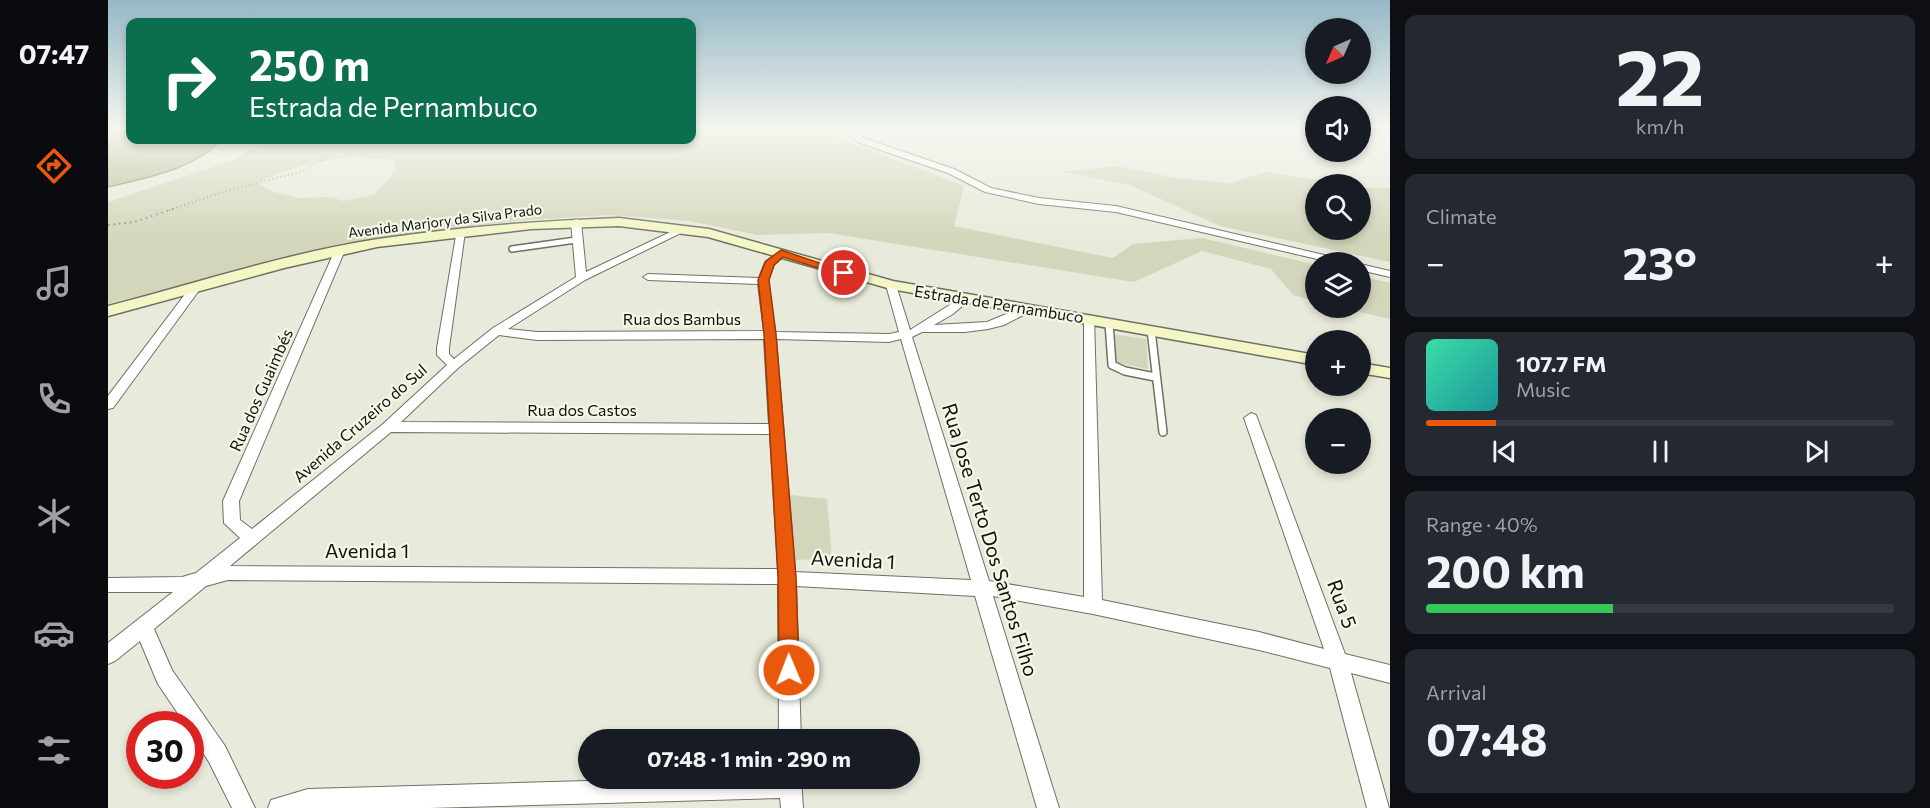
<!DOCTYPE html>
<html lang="en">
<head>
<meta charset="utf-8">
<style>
  body { margin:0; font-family:Commissioner,sans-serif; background:#242831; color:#f1f3f6; height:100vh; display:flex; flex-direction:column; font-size:22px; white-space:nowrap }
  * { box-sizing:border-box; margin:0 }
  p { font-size:20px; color:#9ea1a6 }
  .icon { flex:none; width:33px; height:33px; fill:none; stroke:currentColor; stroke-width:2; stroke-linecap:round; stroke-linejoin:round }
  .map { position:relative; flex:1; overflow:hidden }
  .drawer { display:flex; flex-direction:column; gap:15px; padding:15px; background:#0d0f14; width:540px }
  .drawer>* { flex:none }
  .guide { position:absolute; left:18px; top:18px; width:570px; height:126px; border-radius:12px; box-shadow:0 3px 9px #0003; background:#0b6e4f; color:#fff; overflow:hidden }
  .needle { width:39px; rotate:225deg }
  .fabs { position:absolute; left:1197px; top:18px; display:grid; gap:12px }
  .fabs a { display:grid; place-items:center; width:66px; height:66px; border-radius:50%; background:#171b24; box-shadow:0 3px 9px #0003; font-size:30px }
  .speed { position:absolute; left:18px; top:711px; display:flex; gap:12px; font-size:30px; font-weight:700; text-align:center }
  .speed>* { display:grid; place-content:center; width:78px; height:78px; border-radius:50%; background:#171b24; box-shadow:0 3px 9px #0003; line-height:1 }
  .speed .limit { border:9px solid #d22; background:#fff; color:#111 }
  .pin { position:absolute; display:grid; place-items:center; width:51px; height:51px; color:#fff; margin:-26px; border:3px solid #fff; border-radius:50%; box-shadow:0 2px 6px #0007 }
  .me { position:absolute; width:66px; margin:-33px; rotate:359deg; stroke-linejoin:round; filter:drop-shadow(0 0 4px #0008) }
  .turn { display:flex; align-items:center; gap:21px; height:126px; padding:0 24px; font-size:27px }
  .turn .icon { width:78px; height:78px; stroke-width:2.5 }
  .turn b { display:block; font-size:42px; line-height:51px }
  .big { font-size:45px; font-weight:700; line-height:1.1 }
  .drawer .tile { flex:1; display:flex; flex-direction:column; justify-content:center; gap:9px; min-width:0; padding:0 21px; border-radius:12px; background:#242831 }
  .drawer .dial { align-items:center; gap:0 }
  .dial b { font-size:78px; line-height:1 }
  .song { display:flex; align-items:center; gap:18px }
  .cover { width:72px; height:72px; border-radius:9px; background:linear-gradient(135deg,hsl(160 70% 55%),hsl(180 70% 35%)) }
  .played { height:6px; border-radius:3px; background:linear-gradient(90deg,#ea580c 15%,#363941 15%) }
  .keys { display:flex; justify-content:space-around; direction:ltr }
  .heat { display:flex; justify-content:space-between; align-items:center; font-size:33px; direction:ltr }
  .charge { height:9px; border-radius:4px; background:linear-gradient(90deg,#34c759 40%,#363941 0) }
  .trip { position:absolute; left:470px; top:729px; width:342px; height:60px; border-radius:30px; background:#171b24; box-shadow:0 3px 9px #0003; font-weight:700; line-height:60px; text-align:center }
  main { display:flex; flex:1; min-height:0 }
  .tab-bar { display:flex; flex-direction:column; width:108px; justify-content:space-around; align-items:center; background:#090b0e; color:#9ea1a6 }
  .tab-bar .icon { width:42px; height:42px }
  .tab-bar .selected { color:#ea580c }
  .tab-bar b { font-size:27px; color:#f1f3f6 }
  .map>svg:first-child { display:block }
</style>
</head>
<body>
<main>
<nav class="tab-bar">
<b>07:47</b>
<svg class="icon selected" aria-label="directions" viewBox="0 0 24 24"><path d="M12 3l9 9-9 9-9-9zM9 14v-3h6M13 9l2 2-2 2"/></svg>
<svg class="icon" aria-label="music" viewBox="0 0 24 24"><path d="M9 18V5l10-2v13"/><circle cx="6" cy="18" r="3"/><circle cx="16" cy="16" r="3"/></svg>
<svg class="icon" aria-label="phone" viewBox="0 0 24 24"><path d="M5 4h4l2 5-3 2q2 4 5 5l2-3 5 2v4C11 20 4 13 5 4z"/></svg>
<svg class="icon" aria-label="climate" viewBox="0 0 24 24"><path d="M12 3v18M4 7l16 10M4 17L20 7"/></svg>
<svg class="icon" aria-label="car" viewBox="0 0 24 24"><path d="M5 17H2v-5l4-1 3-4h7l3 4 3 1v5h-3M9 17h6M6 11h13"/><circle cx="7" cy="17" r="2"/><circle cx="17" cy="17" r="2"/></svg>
<svg class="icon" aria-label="filters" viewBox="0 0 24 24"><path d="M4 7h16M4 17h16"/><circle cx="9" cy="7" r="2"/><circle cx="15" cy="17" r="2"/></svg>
</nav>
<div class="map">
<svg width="1282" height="808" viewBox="0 0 1282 808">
  <rect width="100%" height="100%" fill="#e8eadb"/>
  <g fill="#d3d6ba" fill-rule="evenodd">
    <path d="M584 128H717L721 134 856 186 846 226 1005 258 1025 244 1094 238 1208 265 1207 301 1185 295 1163 269 1094 251 1026 282 720 233 649 235 582 221 502 215 406 221 235 243 0 304V202L126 160 159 140H584ZM245 157 285 160 289 169 266 195 234 201 224 197 191 198 166 192 149 183C178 169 212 159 245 157Z"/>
    <path d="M1009 166 1068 178 1123 183 1158 172 1231 184H1208V230H1252L1253 188H1282V262L1112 226 1022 185 954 172Z"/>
    <path d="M1253 276 1282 283V319L1234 308H1252Z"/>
    <path d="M1003 334 1038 339 1040 369 1006 362Z"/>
    <path d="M674 494 719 499 724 559 677 560Z"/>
  </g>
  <path fill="#b9bd92" stroke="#87896a" stroke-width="1.5" d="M0 128H22V140H113C87 169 37 178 0 187Z"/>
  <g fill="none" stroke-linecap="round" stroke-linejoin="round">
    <defs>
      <path id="lane-far1" d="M404 249 468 240"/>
      <g id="lane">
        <path d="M1001 323 1004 365 1017 371 1047 377"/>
        <path d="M1043 330 1055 432"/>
      </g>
      <g id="street">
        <path d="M739 128H747V132L758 139 846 169 883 188 931 198 1008 206 1233 259 1238 262H1222L1008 212 931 204 877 192 840 173 752 143 740 135Z"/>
        <path d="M468 219 473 222 478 272 575 226 583 228 477 280 400 329 429 332 656 331 650 284 540 280 535 277 540 274 651 278 657 262 673 251 678 254 666 265 660 281 667 332 781 334 791 332 778 285 783 282 788 285 802 330 856 296 860 297V301L845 314 826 325 879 322 915 307H923V311L896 325 880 329 857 332H814L804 337 881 581 976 597V319L982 316 986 317 994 600 1151 632 1216 649 1136 418 1143 413 1148 415 1237 654 1282 665V683L1243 673 1281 808H1259L1222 668 1151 650 985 614 885 596 951 808H929L867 596 688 586 693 740H671L670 584 120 580 98 586 46 629 64 670 117 746 147 808H124L101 762 82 733V724H77L50 684 32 641 7 661 0 664V643L65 592H0V578L74 577 88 573 132 538 116 523 115 501 228 248 232 247 237 250 131 501 132 520 144 529 275 424 339 365 329 355V348L349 230 357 232 341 348V354L346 359 385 328 468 277 463 222ZM391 335 429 340 656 339 661 424 293 422 350 368ZM668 339 781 342 793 339 863 580 687 572ZM283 432 662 434 670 569 122 566Z"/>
        <path d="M1252 264 1282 271V277L1252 270Z"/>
        <path d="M88 284 92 285V289L5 408 0 409V396L84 285Z"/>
        <path d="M584 778H693L695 808H673L672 798 321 808H160L163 800 200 789Z"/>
      </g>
      <g id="secondary">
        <path d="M511 218 601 229 785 281 1208 355V365L783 289 600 237 511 226 423 229 269 247 176 268 0 316V306C89 283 179 253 270 239 350 227 430 221 511 218Z"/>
        <path d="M1252 363 1282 368V378L1252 373Z"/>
      </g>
    </defs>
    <use href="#lane-far1" stroke="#6f7164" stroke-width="8"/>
    <use href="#lane" stroke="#6f7164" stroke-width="10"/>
    <use href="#street" stroke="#6f7164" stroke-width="2"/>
    <use href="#secondary" stroke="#6f7164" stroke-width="3"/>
    <path stroke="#88897f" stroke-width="1.5" stroke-dasharray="1 3" stroke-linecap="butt" d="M61 210 122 190 195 171 236 146 235 140"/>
    <path stroke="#88897f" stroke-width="2" stroke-dasharray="1.5 4" stroke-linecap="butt" d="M0 225 26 222 65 209"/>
    <use href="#lane-far1" stroke="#fff" stroke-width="5"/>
    <use href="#lane" stroke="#fff" stroke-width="7"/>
    <use href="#street" fill="#fff" fill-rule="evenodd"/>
    <use href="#secondary" fill="#f4f6c5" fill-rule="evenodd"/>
  </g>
  <linearGradient id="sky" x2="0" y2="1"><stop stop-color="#95b8c6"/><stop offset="0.53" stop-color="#f5f6ef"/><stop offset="1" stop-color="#f5f6ef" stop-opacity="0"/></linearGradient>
  <rect width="1282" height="242" fill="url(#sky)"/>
  <path fill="#ea580c" stroke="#983908" stroke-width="1.5" d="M673 250 741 273 736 276 675 257 666 265 661 280 668 334 688 577 691 670 688 677 681 679 674 677 671 670 670 577 656 334 650 280 658 261Z"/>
  <g text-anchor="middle" stroke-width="4.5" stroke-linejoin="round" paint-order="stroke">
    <g font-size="14" fill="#11110c" stroke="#f5f7e8">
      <text transform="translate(337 221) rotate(-7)" y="5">Avenida Marjory da Silva Prado</text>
    </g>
    <g font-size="16" fill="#11110c" stroke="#f5f7e8">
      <text transform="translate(891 304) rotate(9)" y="6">Estrada de Pernambuco</text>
      <text x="574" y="325">Rua dos Bambus</text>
      <text transform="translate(153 390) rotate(-66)" y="6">Rua dos Guaimbés</text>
      <text x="474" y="416">Rua dos Castos</text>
      <text transform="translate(252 423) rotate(-41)" y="6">Avenida Cruzeiro do Sul</text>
    </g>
    <g font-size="20" fill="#11110c" stroke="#f5f7e8">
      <text transform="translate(882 540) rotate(73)" y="7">Rua Jose Terto Dos Santos Filho</text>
      <text x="259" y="558">Avenida 1</text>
      <text transform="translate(745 560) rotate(3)" y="7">Avenida 1</text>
      <text transform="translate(1234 604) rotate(70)" y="7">Rua 5</text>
    </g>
  </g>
</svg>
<div class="fabs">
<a><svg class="needle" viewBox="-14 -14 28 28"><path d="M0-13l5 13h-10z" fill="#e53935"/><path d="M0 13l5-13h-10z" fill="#9ea1a6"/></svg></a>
<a><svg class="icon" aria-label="sound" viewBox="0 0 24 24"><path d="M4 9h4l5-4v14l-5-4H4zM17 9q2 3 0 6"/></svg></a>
<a><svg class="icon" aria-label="search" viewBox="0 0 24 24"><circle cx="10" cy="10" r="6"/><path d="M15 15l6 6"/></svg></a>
<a><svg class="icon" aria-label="layers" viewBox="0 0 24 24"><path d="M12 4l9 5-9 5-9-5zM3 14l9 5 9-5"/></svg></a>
<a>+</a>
<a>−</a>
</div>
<div class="speed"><div class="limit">30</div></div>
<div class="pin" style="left:736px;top:273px;background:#d93025"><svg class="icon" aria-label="arrive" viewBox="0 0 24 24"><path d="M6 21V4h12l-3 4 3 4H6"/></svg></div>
<svg class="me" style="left:681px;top:670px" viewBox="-20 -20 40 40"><circle r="17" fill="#ea580c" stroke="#fff" stroke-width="3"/><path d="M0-11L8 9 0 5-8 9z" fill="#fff"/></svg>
<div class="trip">07:48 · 1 min · 290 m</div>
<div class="guide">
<div class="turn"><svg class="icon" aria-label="right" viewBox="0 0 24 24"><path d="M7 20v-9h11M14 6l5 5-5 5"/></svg><div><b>250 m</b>Estrada de Pernambuco</div></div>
</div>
</div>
<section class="drawer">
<div class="tile dial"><b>22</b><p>km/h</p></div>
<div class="tile"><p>Climate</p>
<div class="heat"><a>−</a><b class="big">23°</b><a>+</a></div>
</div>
<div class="tile">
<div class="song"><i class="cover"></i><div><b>107.7 FM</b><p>Music</p></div></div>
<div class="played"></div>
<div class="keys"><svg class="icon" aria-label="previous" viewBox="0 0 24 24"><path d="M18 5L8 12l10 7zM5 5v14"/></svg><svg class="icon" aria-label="pause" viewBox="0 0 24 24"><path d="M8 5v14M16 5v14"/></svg><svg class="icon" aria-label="next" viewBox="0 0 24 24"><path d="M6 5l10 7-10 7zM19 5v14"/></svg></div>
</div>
<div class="tile"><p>Range · 40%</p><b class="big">200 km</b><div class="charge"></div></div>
<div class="tile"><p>Arrival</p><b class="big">07:48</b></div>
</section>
</main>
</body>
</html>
